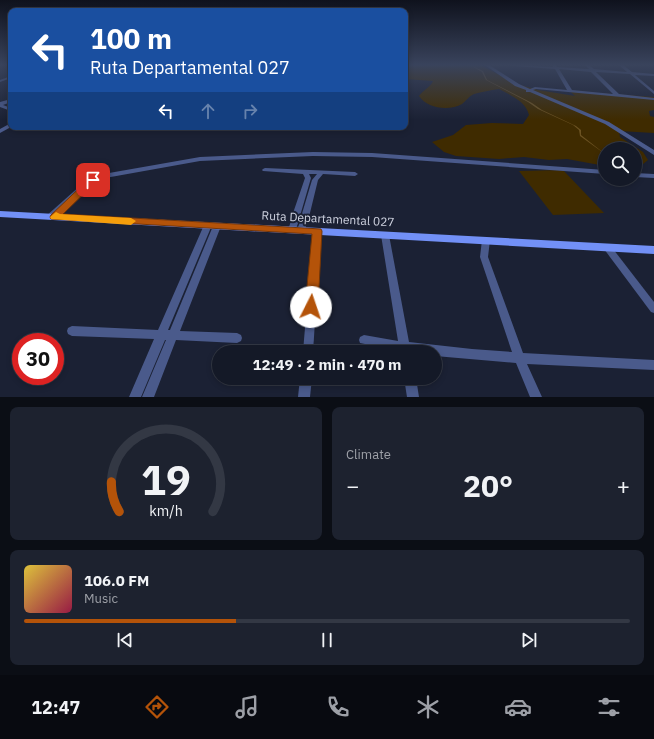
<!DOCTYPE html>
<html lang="en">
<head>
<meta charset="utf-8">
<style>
  body { margin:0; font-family:"IBM Plex Sans",sans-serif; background:#1d222f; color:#f1f3f6; height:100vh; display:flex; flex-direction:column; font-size:15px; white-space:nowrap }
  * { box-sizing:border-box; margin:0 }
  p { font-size:13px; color:#9da0a7 }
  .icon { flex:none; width:22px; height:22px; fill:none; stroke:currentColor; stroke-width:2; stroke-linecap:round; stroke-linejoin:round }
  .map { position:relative; height:397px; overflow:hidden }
  .side { display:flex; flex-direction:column; gap:10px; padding:10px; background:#0b0e15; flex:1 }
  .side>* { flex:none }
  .banner { position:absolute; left:8px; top:8px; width:400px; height:122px; border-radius:8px; box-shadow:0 2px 6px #0003,0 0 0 1px #333844; background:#1a4fa0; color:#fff; overflow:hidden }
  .fabs { position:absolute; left:598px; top:142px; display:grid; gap:8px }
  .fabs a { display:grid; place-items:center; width:44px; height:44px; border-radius:50%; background:#141927; box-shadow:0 2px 6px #0003,0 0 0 1px #333844; font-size:20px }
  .speed { position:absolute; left:12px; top:333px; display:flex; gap:8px; font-size:20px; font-weight:700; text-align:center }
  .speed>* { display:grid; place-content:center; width:52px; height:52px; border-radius:50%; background:#141927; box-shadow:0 2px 6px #0003,0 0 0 1px #333844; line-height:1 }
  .speed .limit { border:6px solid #d22; background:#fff; color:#111 }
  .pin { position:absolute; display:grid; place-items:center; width:34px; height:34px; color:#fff; margin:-17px; border-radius:8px; box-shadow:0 2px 6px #0006 }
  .me { position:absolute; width:44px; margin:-22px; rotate:4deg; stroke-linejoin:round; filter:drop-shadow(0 0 3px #0008) }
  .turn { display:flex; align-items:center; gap:14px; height:84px; padding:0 16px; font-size:18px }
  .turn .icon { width:52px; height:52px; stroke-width:2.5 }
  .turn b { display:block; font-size:28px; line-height:34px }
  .lanes { display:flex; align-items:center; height:38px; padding:0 16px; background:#0003; justify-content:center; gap:20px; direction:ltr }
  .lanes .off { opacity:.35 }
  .big { font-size:30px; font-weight:700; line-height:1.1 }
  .side .tile { flex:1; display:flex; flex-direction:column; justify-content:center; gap:6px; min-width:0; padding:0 14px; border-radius:8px; background:#1d222f }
  .side .dial { align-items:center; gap:0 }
  .dial svg { height:104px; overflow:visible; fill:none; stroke:#333844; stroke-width:7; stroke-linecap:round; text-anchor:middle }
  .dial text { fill:#f1f3f6; stroke:none }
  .song { display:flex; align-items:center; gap:12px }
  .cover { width:48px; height:48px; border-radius:6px; background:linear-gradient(135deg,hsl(50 70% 55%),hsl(340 70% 35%)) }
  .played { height:4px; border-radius:2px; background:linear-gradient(90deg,#b45309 35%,#333844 35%) }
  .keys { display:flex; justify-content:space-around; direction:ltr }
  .heat { display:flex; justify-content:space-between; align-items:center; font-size:22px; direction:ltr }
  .side .tiles { flex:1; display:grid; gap:10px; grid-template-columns:1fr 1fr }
  .tile:last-child { grid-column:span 2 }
  .trip { position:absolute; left:212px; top:345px; width:230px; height:40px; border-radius:20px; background:#141927; box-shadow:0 2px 6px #0003,0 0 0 1px #333844; font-weight:700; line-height:40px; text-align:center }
  .tabs { display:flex; height:64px; justify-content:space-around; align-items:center; background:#080a10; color:#9da0a7 }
  .tabs .icon { width:28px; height:28px }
  .tabs .on { color:#b45309 }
  .tabs b { font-size:18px; color:#f1f3f6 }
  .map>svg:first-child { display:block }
</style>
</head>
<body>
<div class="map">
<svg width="654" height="397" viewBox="0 0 654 397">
  <rect width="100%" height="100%" fill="#1b2134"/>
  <g fill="#3f2b00">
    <path d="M405 65H480L517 84 538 90 575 96 570 91 654 97V110L649 111 650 116 654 117V133L619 131 620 137 643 152 648 160 642 165 635 167V149H605V166L567 159 549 160 524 157 499 159 456 156 444 152 432 142 453 135 466 125 492 123 523 124 529 115C526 101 510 95 499 89 490 90 482 92 474 94 469 96 466 101 462 104 450 111 427 109 419 96 423 90 431 87 433 81L405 79Z"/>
    <path d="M563 170 604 213 553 215 519 171Z"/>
  </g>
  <path fill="#6b5221" d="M470 65 483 71 487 80 532 103 542 110 576 126 581 130V135L605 154 580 136 579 130 573 125 538 109 528 102 486 80 482 72Z"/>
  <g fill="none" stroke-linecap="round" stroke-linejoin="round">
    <g fill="#4a5a8b" fill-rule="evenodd">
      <path d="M6 65H11V67Z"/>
      <path d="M485 65H489L519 84 530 89 535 87 567 90 555 69 515 66 513 65 553 67 552 65H556L557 67 589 69 585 65H589L594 69 627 72 619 65H623L632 72 654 74V76L635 75 654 91V94L630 74 596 72 619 94 654 98V100L536 89 533 90 609 122 654 150V155L605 124 530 92H526V90L515 86ZM559 69 591 72 613 94 572 90Z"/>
      <path d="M11 76V78L0 82V80Z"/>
      <path d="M11 99V102L3 105 11 108V111L0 107V102Z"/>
      <path d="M11 123V127L0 133V129Z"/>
      <path d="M313 152 372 153 605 170V174L372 157 313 156 200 161 94 180 52 219H46L45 217 90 177 92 176 200 157Z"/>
      <path d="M265 168 355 172 358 174 355 176 323 174 318 180 309 217 305 219 301 217 312 180 317 174H309L311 178 300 216 296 218 292 216 305 178 303 174 263 171 262 170 263 169Z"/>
      <path d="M635 173 654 174V178L635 177Z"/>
      <path d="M294 220 297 221 298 223 295 232H289L288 230 291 221Z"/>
      <path d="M303 221 306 222 307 224 304 232H298L297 230 300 222Z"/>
      <path d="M208 222 211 223 212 225 168 330H170L213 226 214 224H220L221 226 180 331 237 333 241 335 242 338 241 341 237 343 176 340 154 397H142L166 340H165L141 397H129L154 339 72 336 68 334 67 331 68 328 72 326 158 330 204 225 205 223Z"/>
      <path d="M317 228 320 229 321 231 313 352H303L313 231 314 229Z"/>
      <path d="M385 232 388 233 389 235 409 342 472 349 512 352 480 257 482 240 483 238H489L490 240 488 257 523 353 654 360V370L527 364 542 397H530L516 363 435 356V352H400V351L360 343 359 340 360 337 364 335 398 341 381 235 382 233Z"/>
      <path d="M607 244 610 245 654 302V313L651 312 604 249 603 247 604 245Z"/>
      <path d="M300 378H312L310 397H298Z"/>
      <path d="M404 378H416L419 397H407Z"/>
    </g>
    <path fill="#7290f6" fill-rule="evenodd" d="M0 211 654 246V254L0 217Z"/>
  </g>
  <linearGradient id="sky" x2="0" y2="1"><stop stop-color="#0f121d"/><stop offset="0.54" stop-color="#39435c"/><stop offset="1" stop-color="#39435c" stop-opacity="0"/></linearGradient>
  <rect width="654" height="120" fill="url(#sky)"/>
  <path fill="#b45309" stroke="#753606" d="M93 177 98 180 96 182 63 214 321 229 322 231 318 307 316 310 311 312 307 310 305 307 312 234 51 219 50 217 51 215 90 178Z"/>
  <path fill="#f59e0b" d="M56 212 60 214 131 218 136 221 131 225 51 219 50 217Z"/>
  <g text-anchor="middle" stroke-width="4" stroke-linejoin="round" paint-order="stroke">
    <g font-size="12" fill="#cfd3e0" stroke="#1b2134">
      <text transform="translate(328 219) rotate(3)" y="4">Ruta Departamental 027</text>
    </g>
  </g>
</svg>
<div class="fabs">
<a><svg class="icon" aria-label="search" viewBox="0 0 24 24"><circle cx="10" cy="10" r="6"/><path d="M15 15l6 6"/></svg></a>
</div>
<div class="speed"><div class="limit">30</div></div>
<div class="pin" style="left:93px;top:180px;background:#d93025"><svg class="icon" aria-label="arrive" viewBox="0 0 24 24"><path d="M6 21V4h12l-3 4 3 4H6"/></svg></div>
<svg class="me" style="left:311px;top:307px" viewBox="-20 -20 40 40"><circle r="19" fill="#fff"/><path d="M0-13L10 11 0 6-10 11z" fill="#b45309"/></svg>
<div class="trip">12:49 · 2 min · 470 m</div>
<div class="banner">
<div class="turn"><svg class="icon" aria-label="left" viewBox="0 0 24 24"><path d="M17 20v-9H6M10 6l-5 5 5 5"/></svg><div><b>100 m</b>Ruta Departamental 027</div></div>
<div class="lanes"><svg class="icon" aria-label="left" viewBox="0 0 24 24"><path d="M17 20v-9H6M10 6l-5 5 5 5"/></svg><svg class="icon off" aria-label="ahead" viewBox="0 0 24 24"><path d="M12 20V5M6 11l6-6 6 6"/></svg><svg class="icon off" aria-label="right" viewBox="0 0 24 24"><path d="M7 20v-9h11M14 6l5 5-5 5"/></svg></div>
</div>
</div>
<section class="side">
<div class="tiles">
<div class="tile dial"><svg viewBox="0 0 100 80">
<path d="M14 69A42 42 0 1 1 86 69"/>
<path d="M14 69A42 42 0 0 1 8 46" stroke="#b45309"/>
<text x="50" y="56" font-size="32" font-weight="700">19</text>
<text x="50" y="72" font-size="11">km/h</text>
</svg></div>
<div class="tile"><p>Climate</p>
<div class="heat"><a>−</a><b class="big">20°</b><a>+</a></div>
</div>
<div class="tile">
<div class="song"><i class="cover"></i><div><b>106.0 FM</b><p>Music</p></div></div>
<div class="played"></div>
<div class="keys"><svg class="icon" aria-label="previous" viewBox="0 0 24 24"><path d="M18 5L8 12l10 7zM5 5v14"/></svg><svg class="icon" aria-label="pause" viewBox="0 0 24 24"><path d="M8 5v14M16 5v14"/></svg><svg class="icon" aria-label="next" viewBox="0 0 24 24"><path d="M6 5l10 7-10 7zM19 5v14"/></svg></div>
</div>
</div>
</section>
<nav class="tabs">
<b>12:47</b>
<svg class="icon on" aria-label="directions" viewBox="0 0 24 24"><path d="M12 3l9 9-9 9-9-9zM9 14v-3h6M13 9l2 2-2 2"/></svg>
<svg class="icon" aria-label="music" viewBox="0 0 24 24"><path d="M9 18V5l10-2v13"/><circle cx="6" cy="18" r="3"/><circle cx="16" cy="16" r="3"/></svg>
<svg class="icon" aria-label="phone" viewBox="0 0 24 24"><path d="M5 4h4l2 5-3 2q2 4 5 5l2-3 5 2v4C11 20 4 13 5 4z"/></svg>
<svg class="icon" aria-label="climate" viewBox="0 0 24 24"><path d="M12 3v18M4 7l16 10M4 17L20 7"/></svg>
<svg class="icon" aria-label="car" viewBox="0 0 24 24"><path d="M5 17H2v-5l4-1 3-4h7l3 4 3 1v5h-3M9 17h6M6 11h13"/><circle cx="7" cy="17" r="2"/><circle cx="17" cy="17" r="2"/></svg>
<svg class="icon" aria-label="filters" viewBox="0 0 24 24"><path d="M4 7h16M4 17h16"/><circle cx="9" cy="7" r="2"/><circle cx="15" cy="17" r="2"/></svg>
</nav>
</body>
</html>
